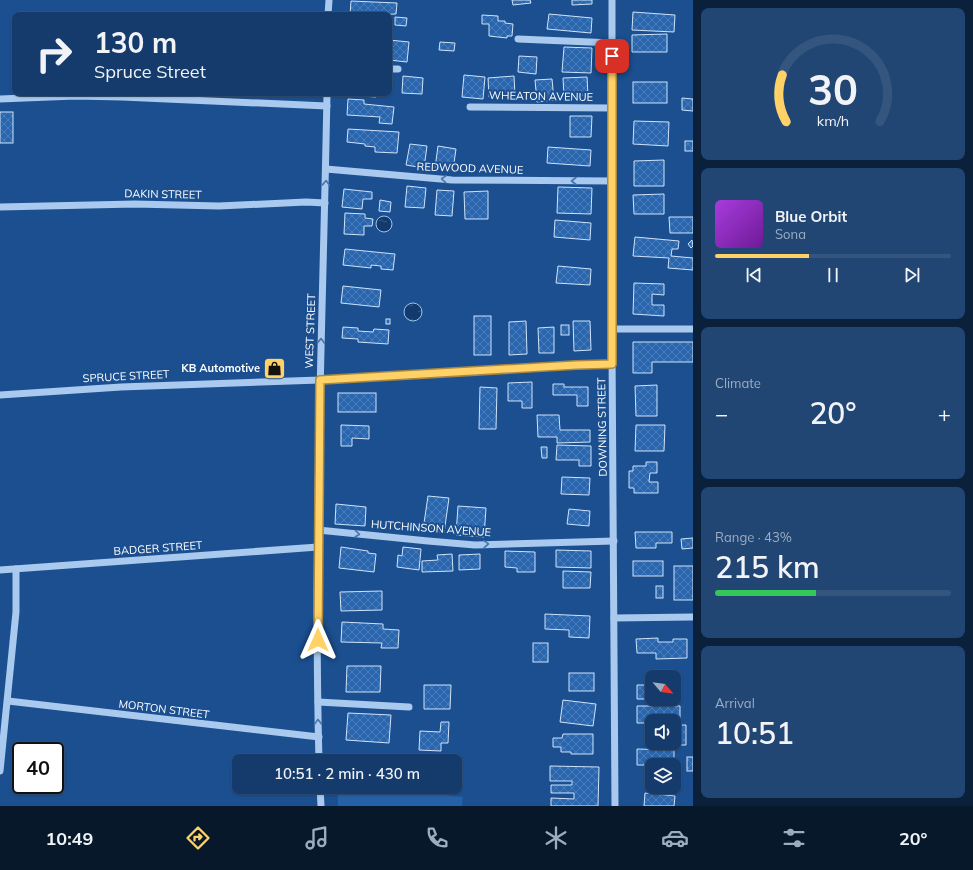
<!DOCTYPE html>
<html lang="en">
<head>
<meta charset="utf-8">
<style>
  body { margin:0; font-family:Mulish,sans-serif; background:#214673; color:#f1f3f6; height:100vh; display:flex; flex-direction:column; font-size:15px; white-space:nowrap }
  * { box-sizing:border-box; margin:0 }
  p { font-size:13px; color:#9dadc1 }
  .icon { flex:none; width:22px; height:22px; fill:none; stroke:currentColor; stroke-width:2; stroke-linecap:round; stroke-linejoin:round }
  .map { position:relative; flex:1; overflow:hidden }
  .side { display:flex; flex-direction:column; gap:8px; padding:8px; background:#0b203b; width:280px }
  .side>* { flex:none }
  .top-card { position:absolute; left:12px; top:12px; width:380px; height:84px; border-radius:8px; box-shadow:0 1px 3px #0004,0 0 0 1px #33557e; background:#143b6b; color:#f1f3f6; overflow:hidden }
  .needle { width:26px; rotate:119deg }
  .controls { position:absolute; left:645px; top:670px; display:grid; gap:8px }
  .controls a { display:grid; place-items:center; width:36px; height:36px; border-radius:8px; background:#143b6b; box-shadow:0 1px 3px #0004,0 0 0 1px #33557e; font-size:20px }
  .speed { position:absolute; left:12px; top:742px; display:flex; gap:8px; font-size:20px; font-weight:700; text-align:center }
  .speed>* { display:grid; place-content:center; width:52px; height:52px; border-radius:50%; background:#143b6b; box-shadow:0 1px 3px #0004,0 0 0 1px #33557e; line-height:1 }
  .speed .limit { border:2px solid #111; border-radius:6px; background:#fff; color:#111 }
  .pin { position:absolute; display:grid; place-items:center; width:34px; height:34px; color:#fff; margin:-17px; border-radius:8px; box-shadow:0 2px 6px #0006 }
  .me { position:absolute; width:44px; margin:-22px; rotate:0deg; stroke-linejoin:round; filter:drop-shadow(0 0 3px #0008) }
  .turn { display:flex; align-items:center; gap:14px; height:84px; padding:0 16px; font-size:18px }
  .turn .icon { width:52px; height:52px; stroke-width:2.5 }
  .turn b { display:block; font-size:28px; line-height:34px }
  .big { font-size:30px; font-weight:600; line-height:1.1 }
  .side .card { flex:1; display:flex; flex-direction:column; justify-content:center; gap:6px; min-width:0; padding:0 14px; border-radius:8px; background:#214673 }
  .side .dial { align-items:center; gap:0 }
  .dial svg { height:104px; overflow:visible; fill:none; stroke:#33557e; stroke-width:7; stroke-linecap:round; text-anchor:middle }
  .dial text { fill:#f1f3f6; stroke:none }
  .song { display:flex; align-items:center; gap:12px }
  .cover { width:48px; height:48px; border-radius:6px; background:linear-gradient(135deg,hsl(280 70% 55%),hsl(280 70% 35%)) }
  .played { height:4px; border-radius:2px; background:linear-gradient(90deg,#ffd166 40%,#33557e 40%) }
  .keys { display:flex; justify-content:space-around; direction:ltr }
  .heat { display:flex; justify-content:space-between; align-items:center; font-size:22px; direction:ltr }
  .charge { height:6px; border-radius:3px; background:linear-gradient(90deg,#34c759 43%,#33557e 0) }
  .trip { position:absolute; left:232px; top:754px; width:230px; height:40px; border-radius:8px; background:#143b6b; box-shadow:0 1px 3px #0004,0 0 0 1px #33557e; font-weight:600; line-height:40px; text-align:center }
  .tab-bar { display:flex; height:64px; justify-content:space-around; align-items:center; background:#08182b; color:#9dadc1 }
  .tab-bar .icon { width:28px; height:28px }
  .tab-bar .on { color:#ffd166 }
  .tab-bar b { font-size:18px; color:#f1f3f6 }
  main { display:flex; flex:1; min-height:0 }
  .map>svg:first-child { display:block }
</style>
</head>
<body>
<main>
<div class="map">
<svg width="693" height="806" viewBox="0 0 693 806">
  <defs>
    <pattern id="water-ripples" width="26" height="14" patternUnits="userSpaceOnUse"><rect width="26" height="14" fill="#123a6d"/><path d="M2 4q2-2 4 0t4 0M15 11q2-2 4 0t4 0" fill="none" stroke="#365883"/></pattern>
    <pattern id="building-cross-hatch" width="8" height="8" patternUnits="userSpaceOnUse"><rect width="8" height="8" fill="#2a66ad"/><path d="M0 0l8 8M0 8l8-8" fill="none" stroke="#4a7db9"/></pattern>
  </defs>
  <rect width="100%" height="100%" fill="#1b4f8f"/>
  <path fill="#2461a8" d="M338 787H376L463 797 462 806H338Z"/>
  <g fill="url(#water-ripples)" stroke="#9cc4f0">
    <circle cx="384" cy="224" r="8"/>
    <circle cx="413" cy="312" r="9"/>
  </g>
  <g fill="url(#building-cross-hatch)" stroke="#cfe3fa">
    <path d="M512 0H530L531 3 513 5Z"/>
    <path d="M572 0H592V4L572 5Z"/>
    <path d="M351 1 397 3 396 14 350 15Z"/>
    <path d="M633 12 675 15 674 32 632 30Z"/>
    <path d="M549 14 592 18 591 33 547 29Z"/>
    <path d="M482 15 498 16V21H505V23L513 24 512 36H507V38L489 36V24H482Z"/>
    <path d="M395 17 407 18 406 26 395 25Z"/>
    <path d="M667 34V52H632V35Z"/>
    <path d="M389 40 409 42 407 62 389 60Z"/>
    <path d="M440 42 455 43 454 51 439 50Z"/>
    <path d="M564 47 592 48 591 73 562 72Z"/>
    <path d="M519 56 537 57 536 74 518 72Z"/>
    <path d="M464 75 485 77 483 99 462 97Z"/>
    <path d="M403 76 423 78 422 94 402 93Z"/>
    <path d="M514 76 515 95 489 97 488 78Z"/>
    <path d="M587 77 588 95 564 96 563 78Z"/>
    <path d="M552 79 554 100 537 102 535 80Z"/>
    <rect x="633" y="82" width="34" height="21"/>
    <path d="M346 93H377L376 97 346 95Z"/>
    <path d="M682 98 693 99V111L682 110Z"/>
    <path d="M348 99 364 100V104L394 107 392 124 379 123 380 117 347 115Z"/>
    <rect x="0" y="112" width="13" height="31"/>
    <path d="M570 116H592L591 137H570Z"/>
    <path d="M634 121 669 122 668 146 633 144Z"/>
    <path d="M348 129 399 132 397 153 375 152V147L365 146V144L347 142Z"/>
    <rect x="685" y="141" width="8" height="10"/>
    <path d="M410 144 427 146 424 168 406 165Z"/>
    <path d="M438 146 456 149 453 170 435 168Z"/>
    <path d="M548 147 591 150 590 166 547 163Z"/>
    <path d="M664 160V186H634V161Z"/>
    <path d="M407 186 426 188 424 208 405 207Z"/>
    <path d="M558 187 592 188 591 214 557 213Z"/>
    <path d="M344 189 372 192V199H363L362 209 342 207Z"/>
    <path d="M437 190 454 191 452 216 435 215Z"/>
    <path d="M488 191V219H465L464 192Z"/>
    <path d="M664 194V214H634L633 195Z"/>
    <path d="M380 200 391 202 390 212 379 211Z"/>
    <path d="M345 213 365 214V218L373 219 372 226H364V235L344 234Z"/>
    <path d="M669 217H693V233H670Z"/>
    <path d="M555 220 591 223 590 240 554 237Z"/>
    <path d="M635 237 679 241 678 249H672L671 256 693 258V270L668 268 669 258 633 256Z"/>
    <path d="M692 240 693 246 691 248 688 244Z"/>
    <path d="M345 249 395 254 393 270 381 269V266L371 265V268L343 265Z"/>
    <path d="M558 266 591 269 590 285 556 283Z"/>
    <path d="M634 283 664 284V295L652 294V305H664V316L633 314Z"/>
    <path d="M343 286 381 290 379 307 341 303Z"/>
    <rect x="474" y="316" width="17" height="39"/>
    <rect x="386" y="319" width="4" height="5"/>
    <path d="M526 321 527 354 509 355V322Z"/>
    <path d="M573 321H590L591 350 574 351Z"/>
    <rect x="561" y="325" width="8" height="10"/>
    <path d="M343 327 358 328V331L373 332 374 329 389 330 388 344 358 342V339L342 338Z"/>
    <path d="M554 327V353H539L538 328Z"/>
    <path d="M633 342H693V362H652V373H633Z"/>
    <path d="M532 382V408H522V401H508V383Z"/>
    <path d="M553 384H564V387H588V406H577V395H553Z"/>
    <path d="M657 385V416H636L635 386Z"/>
    <path d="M480 387 497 388 496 429H479Z"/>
    <rect x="338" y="393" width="38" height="19"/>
    <path d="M537 415H559L560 430H590V442L557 443V437H538Z"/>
    <path d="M341 425 369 426V439L352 438V446H341Z"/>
    <path d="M636 425H665L664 451H635Z"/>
    <path d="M557 445 591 446V466H579V460H556Z"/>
    <path d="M541 447H547V458H542Z"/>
    <path d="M646 462H657V473H650L649 482H658V493H634V488H629V471H633V466H646Z"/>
    <path d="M562 477 590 478 589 495 561 494Z"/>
    <path d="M428 496 449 498 444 533 423 530Z"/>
    <path d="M336 504 366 507 365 526 335 524Z"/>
    <path d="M458 506 486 508 484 537 456 535Z"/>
    <path d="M569 509 590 511 589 526 567 524Z"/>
    <path d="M635 532H672V543H656V548H636Z"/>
    <path d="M693 538V548L682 549 681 539Z"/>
    <path d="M341 547 368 551V553L376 554 374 572 339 568Z"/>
    <path d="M403 547 421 549 419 570 397 567 398 555 402 556Z"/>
    <path d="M556 550 591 551V568L556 567Z"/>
    <path d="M505 551 535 552V572H517V568L505 567Z"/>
    <path d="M452 554 453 571 422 572V561L438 560 437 555Z"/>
    <path d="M480 554V569L459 570V555Z"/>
    <rect x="633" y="561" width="30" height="15"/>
    <rect x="674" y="566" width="19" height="34"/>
    <path d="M563 571 591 572 590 588H563Z"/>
    <rect x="656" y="586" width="7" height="12"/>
    <path d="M382 591V610L341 611 340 592Z"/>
    <path d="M545 614 590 616 589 638 569 637V630L545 629Z"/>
    <path d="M342 622 383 624V629L399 630 398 648H381L382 643 341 642Z"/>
    <path d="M658 638V642H673V639H687V658L656 659V653H637L636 639Z"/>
    <rect x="533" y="643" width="15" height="19"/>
    <path d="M347 666H381L380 692H346Z"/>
    <rect x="569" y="673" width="25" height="18"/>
    <path d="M424 685H451L450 709H424Z"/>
    <path d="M637 685H652V699H660H637Z"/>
    <path d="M563 700 596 704 593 726 560 722Z"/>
    <path d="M637 706H680V725H686V745H673V743H674V721H652V723H637Z"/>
    <path d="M348 713 391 715 389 743 346 740Z"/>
    <path d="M441 722H449L448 743H441V751L419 750 420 731 440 732Z"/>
    <path d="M563 734H593V754H571V752H561V747H553V738H562Z"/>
    <path d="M637 749 674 750V765H637Z"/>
    <path d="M348 754 402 756V761H348Z"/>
    <path d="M447 757H453V761H446Z"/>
    <rect x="687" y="757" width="6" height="14"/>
    <path d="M550 766 599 767 598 806H551V798L574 799V793H551V785H572V781H550Z"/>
    <path d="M645 793 675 796 674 806H644Z"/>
  </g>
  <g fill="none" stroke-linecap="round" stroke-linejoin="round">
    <g stroke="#a9c9ee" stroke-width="7">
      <path d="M612 0V348L615 806"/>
      <path d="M328 15 329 0"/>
      <path d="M518 39 613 43"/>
      <path d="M389 69H398"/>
      <path d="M0 99 75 96 122 97 327 106"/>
      <path d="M470 107 612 108"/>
      <path d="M326 169 452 180 613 181"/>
      <path d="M0 207 135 204 219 206 306 202 325 203"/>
      <path d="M612 329H693"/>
      <path d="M0 395 121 387 320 380 576 365 612 364"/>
      <path d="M318 530 428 541 475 545 614 541"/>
      <path d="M0 570 318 547"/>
      <path d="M614 618 693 617"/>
      <path d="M8 701 319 737"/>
      <path d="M318 702 409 707"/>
      <path d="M319 761C313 538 323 316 327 93"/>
      <path d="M0 771 16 612V569"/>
      <path d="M320 787 321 806"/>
    </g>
  </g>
  <defs><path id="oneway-chevron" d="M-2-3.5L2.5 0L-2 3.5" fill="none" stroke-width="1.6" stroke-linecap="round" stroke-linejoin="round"/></defs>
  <g stroke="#4674ac">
    <use href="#oneway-chevron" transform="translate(444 179) rotate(-175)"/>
    <use href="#oneway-chevron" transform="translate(574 181) rotate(-180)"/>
    <use href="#oneway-chevron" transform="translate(326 183) rotate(-88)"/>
    <use href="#oneway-chevron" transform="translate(321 341) rotate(-88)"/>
    <use href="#oneway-chevron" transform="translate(357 534) rotate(6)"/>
    <use href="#oneway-chevron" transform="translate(486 544) rotate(-2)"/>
    <use href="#oneway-chevron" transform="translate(318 722) rotate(-92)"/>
  </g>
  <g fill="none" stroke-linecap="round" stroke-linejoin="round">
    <defs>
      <path id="route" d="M318 640 320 380 576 365 612 364V56"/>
    </defs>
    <use href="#route" stroke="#a68842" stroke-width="10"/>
    <use href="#route" stroke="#ffd166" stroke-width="7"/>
  </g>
  <defs>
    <symbol id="shop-square" viewBox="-11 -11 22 22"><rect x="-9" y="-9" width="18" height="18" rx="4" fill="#ffd166" stroke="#1b4f8f"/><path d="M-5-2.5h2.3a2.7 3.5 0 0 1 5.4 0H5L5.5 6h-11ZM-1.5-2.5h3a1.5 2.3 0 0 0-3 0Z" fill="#111"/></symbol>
  </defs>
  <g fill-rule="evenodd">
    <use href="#shop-square" x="262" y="356" width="25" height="25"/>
  </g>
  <g text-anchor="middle" stroke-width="4" stroke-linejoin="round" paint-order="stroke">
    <g font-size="11" fill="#fff" stroke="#1b4f8f">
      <text transform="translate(541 96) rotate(1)" y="4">WHEATON AVENUE</text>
      <text transform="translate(470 168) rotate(2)" y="4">REDWOOD AVENUE</text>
      <text transform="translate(163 194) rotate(1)" y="4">DAKIN STREET</text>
      <text transform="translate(310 331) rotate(-88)" y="4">WEST STREET</text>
      <text transform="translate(126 376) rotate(-3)" y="4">SPRUCE STREET</text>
      <text transform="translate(602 427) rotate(-91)" y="4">DOWNING STREET</text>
      <text transform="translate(431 528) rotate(4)" y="4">HUTCHINSON AVENUE</text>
      <text transform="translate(158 548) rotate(-4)" y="4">BADGER STREET</text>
      <text transform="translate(164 709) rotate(7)" y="4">MORTON STREET</text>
    </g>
    <g font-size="11" font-weight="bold" fill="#fff" stroke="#1b4f8f" text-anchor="end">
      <text x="260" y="372">KB Automotive</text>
    </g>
  </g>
</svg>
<div class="controls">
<a><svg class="needle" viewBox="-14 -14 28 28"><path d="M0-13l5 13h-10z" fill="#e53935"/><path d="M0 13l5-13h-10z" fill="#9dadc1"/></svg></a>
<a><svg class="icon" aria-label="sound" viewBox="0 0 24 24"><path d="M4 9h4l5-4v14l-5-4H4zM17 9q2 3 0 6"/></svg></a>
<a><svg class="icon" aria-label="layers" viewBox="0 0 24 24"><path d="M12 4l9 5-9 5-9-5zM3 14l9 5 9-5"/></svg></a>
</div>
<div class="speed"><div class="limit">40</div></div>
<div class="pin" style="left:612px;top:56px;background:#d93025"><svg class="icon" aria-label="arrive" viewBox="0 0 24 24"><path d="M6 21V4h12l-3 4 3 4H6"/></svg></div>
<svg class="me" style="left:318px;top:640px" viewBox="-20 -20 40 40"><path d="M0-17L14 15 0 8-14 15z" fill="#ffd166" stroke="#fff" stroke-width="4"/></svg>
<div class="trip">10:51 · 2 min · 430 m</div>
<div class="top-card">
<div class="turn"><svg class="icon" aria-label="right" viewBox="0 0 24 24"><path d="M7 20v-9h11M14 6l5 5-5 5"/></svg><div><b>130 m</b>Spruce Street</div></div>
</div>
</div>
<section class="side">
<div class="card dial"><svg viewBox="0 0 100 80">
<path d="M14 69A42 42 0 1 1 86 69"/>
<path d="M14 69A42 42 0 0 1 11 33" stroke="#ffd166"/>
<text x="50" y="56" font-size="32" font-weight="700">30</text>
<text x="50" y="72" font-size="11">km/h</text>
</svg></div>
<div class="card">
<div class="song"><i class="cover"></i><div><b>Blue Orbit</b><p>Sona</p></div></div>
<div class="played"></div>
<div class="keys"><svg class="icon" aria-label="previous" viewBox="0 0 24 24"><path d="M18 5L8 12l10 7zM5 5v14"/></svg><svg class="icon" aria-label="pause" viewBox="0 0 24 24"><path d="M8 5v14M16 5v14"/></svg><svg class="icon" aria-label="next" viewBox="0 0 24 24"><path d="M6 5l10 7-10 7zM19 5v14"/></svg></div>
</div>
<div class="card"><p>Climate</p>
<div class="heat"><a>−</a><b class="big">20°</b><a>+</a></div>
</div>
<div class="card"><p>Range · 43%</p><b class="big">215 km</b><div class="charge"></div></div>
<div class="card"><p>Arrival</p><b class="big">10:51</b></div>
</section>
</main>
<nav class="tab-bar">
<b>10:49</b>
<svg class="icon on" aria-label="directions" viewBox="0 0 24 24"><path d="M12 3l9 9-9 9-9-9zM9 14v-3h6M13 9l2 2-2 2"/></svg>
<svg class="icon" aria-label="music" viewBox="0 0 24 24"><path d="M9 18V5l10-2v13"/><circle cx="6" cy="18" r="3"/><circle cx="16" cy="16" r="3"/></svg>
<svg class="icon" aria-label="phone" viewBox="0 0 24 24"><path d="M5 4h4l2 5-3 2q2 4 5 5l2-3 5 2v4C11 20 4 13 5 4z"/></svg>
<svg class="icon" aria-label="climate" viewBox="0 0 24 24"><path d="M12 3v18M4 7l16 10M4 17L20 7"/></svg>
<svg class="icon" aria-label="car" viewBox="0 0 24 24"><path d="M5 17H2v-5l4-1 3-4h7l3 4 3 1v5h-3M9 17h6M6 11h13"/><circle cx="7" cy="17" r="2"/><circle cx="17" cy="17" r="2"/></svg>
<svg class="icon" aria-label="filters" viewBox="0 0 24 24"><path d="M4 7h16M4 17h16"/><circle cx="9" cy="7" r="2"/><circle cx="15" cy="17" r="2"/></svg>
<b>20°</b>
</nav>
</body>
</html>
